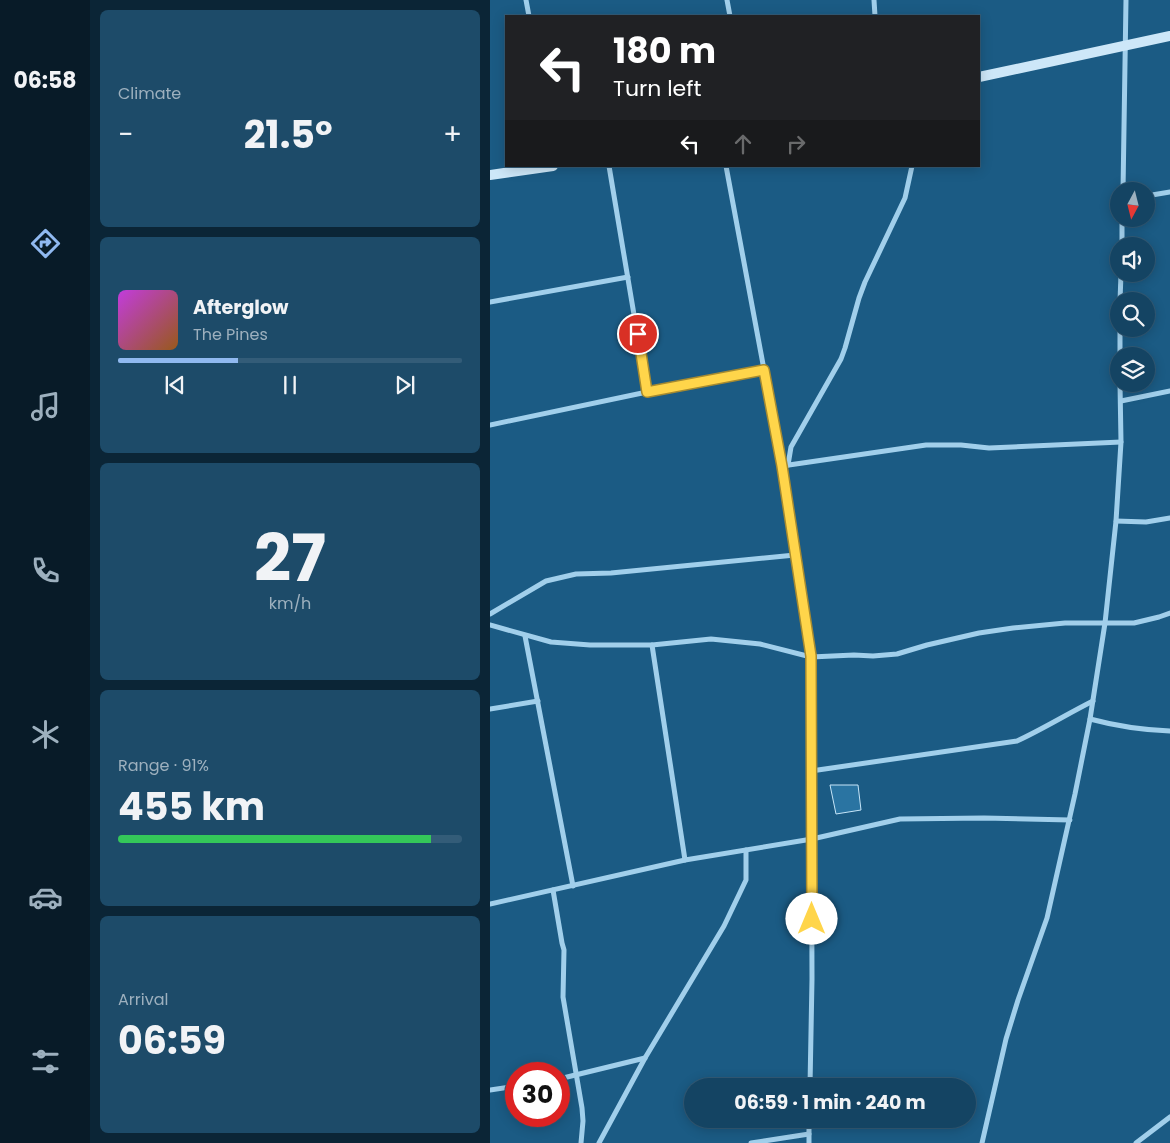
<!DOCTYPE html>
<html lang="en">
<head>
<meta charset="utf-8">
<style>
  body { margin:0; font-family:Poppins,sans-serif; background:#1d4b69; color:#f1f3f6; height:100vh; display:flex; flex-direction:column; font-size:19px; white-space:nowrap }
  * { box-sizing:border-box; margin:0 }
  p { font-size:16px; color:#9db0be }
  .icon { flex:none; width:28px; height:28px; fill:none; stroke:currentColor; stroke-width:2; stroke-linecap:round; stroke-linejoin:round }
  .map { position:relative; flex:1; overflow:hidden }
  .drawer { display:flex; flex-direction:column; gap:10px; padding:10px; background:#0b2536; width:400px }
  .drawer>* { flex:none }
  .hud { position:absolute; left:15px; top:15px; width:475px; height:152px; border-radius:0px; box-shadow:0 2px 12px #0003,0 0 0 1px #335c78; background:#202124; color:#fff; overflow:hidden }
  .needle { width:32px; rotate:187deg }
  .controls { position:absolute; left:620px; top:182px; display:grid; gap:10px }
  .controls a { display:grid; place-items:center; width:45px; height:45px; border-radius:50%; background:#144463; box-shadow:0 2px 12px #0003,0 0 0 1px #335c78; font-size:25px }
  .speed { position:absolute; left:15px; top:1062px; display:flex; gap:10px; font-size:25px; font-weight:700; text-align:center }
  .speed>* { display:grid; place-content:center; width:65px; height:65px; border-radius:50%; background:#144463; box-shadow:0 2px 12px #0003,0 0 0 1px #335c78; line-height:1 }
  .speed .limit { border:8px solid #d22; background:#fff; color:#111 }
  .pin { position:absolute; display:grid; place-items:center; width:42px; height:42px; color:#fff; margin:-21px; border:2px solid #fff; border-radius:50%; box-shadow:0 1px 5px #0007 }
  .me { position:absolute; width:55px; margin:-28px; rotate:0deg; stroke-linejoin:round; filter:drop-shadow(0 0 4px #0008) }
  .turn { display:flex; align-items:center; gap:18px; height:105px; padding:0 25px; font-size:22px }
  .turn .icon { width:65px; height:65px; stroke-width:2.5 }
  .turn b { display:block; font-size:35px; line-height:42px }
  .lanes { display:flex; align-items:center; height:48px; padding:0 25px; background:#0003; justify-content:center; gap:25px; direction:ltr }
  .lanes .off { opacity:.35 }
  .big { font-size:38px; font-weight:700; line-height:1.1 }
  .drawer .widget { flex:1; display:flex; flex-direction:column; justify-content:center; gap:8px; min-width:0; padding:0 18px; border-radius:8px; background:#1d4b69 }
  .drawer .dial { align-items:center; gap:0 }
  .dial b { font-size:65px; line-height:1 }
  .song { display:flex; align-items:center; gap:15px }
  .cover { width:60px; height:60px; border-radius:8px; background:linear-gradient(135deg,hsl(290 70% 55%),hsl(30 70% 35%)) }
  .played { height:5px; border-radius:2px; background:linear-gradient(90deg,#90b9f0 35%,#335c78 35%) }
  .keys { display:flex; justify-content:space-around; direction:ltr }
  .heat { display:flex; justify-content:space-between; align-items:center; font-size:28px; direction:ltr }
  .charge { height:8px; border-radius:4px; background:linear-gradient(90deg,#34c759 91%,#335c78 0) }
  .trip { position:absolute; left:194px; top:1078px; width:292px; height:50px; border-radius:25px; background:#144463; box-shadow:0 2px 12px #0003,0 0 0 1px #335c78; font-weight:700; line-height:50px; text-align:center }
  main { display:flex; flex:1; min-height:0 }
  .tab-bar { display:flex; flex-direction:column; width:90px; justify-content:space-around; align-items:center; background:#081b28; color:#9db0be }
  .tab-bar .icon { width:35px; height:35px }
  .tab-bar .current { color:#90b9f0 }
  .tab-bar b { font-size:22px; color:#f1f3f6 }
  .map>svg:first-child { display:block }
</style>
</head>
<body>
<main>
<nav class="tab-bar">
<b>06:58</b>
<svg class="icon current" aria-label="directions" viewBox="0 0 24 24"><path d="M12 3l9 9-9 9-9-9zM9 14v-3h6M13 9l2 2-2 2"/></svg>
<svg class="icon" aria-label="music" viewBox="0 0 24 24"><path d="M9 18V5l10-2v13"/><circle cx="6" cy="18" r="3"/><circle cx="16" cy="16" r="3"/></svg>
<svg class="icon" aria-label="phone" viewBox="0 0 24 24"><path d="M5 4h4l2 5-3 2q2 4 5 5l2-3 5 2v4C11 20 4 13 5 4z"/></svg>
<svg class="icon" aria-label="climate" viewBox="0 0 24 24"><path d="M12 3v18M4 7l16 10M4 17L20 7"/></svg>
<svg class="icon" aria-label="car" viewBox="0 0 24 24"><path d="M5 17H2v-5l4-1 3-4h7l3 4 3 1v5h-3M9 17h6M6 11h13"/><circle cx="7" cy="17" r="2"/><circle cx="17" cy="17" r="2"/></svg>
<svg class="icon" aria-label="filters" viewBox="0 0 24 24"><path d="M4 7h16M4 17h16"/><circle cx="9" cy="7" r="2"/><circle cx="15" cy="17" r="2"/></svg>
</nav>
<section class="drawer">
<div class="widget"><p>Climate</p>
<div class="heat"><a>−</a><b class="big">21.5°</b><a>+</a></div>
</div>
<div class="widget">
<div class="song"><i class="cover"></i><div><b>Afterglow</b><p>The Pines</p></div></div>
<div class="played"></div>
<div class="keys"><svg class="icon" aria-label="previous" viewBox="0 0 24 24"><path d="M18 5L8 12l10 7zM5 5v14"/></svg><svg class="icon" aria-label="pause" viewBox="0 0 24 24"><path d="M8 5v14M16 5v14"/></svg><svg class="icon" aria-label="next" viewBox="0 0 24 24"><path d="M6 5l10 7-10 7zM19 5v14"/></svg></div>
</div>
<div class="widget dial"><b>27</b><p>km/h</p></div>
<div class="widget"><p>Range · 91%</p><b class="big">455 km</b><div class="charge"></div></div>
<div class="widget"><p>Arrival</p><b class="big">06:59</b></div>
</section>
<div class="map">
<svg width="680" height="1143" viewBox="0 0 680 1143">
  <rect width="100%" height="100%" fill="#1b5b84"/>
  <path fill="#2a74a2" stroke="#c6e5f8" d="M340 785H368L371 810 346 814Z"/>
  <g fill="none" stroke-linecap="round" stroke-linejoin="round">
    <g stroke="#a1cfeb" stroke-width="5">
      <path d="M36 0 39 16"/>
      <path d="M237 0 240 16"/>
      <path d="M384 0 385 16"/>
      <path d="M119 166 157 392"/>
      <path d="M236 166 292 466 321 657 322 979 320 1086"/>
      <path d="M633 191 636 0"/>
      <path d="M656 196 680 192"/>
      <path d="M632 246V219"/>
      <path d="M630 301 631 274"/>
      <path d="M0 302 138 277"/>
      <path d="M630 329V356"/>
      <path d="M631 401 680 391"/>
      <path d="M0 425 157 392 273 370"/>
      <path d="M298 465 301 447 351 359 355 348 369 298 375 282 415 198 422 166"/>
      <path d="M292 466 436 445H471L499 448 631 442"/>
      <path d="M626 521 656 522 680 518"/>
      <path d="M0 614 56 581 86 574 121 573 305 555"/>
      <path d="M0 625 61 642 100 645H162L221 639 270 644 321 657 364 655 383 656 407 654 437 645 489 633 523 628 575 623H644L669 617 680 613"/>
      <path d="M35 636 83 886"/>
      <path d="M162 645 195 860"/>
      <path d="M0 709 48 701"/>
      <path d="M600 719C626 726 653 730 680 731"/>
      <path d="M321 771 527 741C553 729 577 714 603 701"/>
      <path d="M63 890 72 943 74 950 73 997 92 1108 93 1121 91 1143"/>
      <path d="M0 904 195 860 322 839 410 819 494 818 580 820"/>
      <path d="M69 1079 155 1058"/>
      <path d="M0 1090 26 1086"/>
      <path d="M109 1143 155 1058 234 926 256 880V850"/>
      <path d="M261 1143 319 1134"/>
      <path d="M319 1143V1119"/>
      <path d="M492 1143 516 1039 528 1000 557 918 585 794 600 719 615 623 626 521 631 442 630 384"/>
      <path d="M646 1143 680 1117"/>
    </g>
    <g stroke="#cde7f8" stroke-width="10">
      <path d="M489 77 680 36"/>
      <path d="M0 175 63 166"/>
    </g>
  </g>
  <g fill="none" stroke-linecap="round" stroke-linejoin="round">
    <defs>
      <path id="route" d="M148 334 157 392 274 370 292 466 321 656 322 919"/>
    </defs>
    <use href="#route" stroke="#a68a30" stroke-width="12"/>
    <use href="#route" stroke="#ffd54a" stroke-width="9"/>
  </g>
</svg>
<div class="controls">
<a><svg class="needle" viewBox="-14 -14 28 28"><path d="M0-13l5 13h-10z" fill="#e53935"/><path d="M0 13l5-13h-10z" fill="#9db0be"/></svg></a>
<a><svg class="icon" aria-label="sound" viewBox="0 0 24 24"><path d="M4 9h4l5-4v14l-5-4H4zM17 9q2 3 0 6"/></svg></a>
<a><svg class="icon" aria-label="search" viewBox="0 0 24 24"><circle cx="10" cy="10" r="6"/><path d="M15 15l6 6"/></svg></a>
<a><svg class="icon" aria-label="layers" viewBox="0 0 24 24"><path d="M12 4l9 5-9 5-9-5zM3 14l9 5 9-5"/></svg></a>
</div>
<div class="speed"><div class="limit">30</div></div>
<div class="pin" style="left:148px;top:334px;background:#d93025"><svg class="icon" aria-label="arrive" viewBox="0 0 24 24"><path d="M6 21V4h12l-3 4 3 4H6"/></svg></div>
<svg class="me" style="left:322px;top:919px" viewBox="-20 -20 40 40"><circle r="19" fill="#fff"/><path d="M0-13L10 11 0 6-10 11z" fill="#ffd54a"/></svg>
<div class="trip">06:59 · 1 min · 240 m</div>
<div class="hud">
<div class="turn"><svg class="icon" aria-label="left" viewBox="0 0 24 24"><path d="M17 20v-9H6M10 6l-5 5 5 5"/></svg><div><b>180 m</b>Turn left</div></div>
<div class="lanes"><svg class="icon" aria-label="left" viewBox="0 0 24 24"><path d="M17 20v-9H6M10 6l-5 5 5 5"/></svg><svg class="icon off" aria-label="ahead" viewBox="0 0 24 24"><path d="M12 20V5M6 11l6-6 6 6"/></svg><svg class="icon off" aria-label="right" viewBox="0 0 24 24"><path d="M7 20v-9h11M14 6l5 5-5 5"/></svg></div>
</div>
</div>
</main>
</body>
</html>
